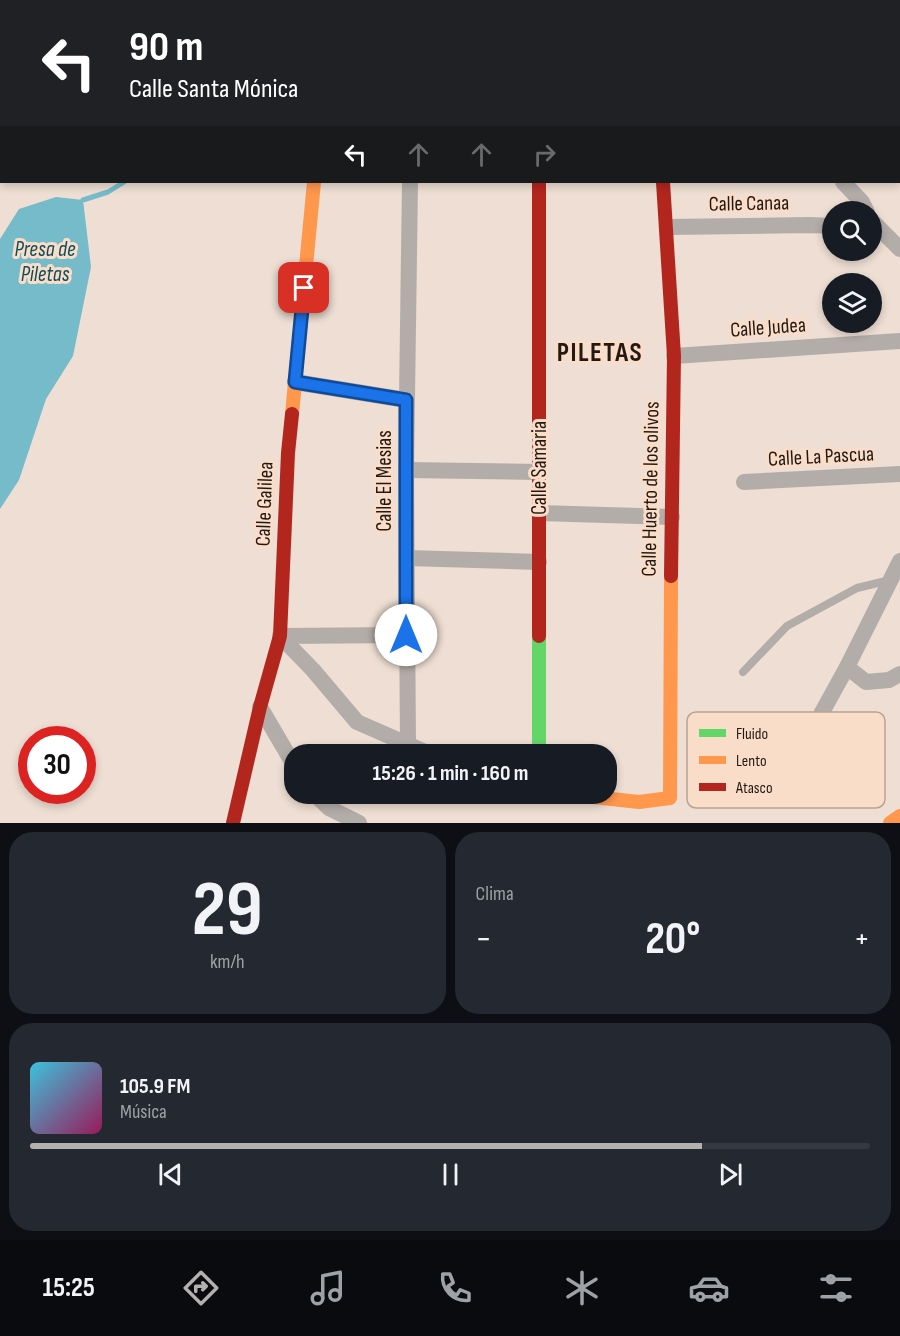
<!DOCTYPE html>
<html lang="es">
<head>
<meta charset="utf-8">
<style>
  body { margin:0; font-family:"Sofia Sans Condensed",sans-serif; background:#242831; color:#f1f3f6; height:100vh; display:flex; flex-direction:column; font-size:22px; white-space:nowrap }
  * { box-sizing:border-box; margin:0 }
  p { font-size:20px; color:#9ea1a6 }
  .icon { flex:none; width:33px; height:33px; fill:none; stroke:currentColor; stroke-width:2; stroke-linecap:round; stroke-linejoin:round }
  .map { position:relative; height:823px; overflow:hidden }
  .sheet { display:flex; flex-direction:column; gap:9px; padding:9px; background:#0d0f14; flex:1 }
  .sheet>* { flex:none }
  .guide { position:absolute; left:0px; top:0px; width:900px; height:183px; box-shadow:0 3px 9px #0003; background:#202124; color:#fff; overflow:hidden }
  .tools { position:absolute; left:822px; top:201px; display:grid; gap:12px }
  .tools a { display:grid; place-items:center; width:60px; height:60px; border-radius:50%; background:#171b24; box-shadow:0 3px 9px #0003; font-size:30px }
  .speed { position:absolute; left:18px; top:726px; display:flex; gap:12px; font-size:30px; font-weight:700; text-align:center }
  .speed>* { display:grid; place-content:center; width:78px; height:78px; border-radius:50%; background:#171b24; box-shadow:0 3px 9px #0003; line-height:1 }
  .speed .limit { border:9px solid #d22; background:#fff; color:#111 }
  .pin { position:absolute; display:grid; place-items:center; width:51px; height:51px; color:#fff; margin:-26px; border-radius:12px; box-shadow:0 3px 9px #0006 }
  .me { position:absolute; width:66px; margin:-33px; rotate:0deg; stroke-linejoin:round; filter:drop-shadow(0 0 4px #0008) }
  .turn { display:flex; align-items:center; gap:21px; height:126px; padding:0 30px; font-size:27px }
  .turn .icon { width:78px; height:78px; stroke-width:2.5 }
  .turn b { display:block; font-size:42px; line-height:51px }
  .lanes { display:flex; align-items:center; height:57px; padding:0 30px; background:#0003; justify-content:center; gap:30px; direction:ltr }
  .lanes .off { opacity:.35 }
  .big { font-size:45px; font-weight:700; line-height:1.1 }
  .sheet .tile { flex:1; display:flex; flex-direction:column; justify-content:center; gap:9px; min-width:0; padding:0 21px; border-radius:24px; background:#242831 }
  .sheet .dial { align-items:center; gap:0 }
  .dial b { font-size:78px; line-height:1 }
  .song { display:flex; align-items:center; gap:18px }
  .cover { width:72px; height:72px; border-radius:9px; background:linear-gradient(135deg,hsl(190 70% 55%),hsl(330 70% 35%)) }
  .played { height:6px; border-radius:3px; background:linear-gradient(90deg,#b4b0ae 80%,#363941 80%) }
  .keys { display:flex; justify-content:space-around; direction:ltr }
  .heat { display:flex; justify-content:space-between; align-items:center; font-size:33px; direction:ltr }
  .sheet .tiles { flex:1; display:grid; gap:9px; grid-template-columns:1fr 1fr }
  .tile:last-child { grid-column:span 2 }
  .trip { position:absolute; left:284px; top:744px; width:333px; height:60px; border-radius:24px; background:#171b24; box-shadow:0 3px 9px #0003; font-weight:700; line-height:60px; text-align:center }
  .tab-bar { display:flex; height:96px; justify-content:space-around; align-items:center; background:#090b0e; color:#9ea1a6 }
  .tab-bar .icon { width:42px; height:42px }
  .tab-bar .active { color:#b4b0ae }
  .tab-bar b { font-size:27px; color:#f1f3f6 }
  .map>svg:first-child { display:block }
</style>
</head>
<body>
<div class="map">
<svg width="900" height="823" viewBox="0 0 900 823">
  <rect width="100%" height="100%" fill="#eeded3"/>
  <path fill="#75bbc9" d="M56 197 83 200 91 267 73 356 46 399 19 480 0 509V239L19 209Z"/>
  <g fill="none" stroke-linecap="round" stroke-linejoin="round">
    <g stroke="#75bbc9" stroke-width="5">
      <path d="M185 2 186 0"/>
      <path d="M83 200 108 192 124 182"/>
    </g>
    <path stroke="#b3ada9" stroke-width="8" d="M743 672 787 626 857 588 890 580"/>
    <g stroke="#b3ada9" stroke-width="16">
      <path d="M492 0 493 2"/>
      <path d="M648 0V2"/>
      <path d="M332 2V0"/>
      <path d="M411 2V0"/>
      <path d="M843 182 862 202 867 212"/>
      <path d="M872 221 900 249"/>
      <path d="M667 227 810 225 832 226"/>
      <path d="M674 356 900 341"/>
      <path d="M295 382 406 400"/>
      <path d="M406 470 538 472"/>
      <path d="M744 482 900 474"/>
      <path d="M539 513 672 517"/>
      <path d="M407 558 539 562"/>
      <path d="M280 636 313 670 357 722 430 754"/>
      <path d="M280 636 406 635"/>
      <path d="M847 667 866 682 889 680 900 674"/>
      <path d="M260 707 294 765"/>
      <path d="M408 745 406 470 410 182"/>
      <path d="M804 765V745L847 667 900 561"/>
      <path d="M314 794 329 808 359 823"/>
    </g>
    <path stroke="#63d668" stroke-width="14" d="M539 636V754"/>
    <g stroke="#ff974d" stroke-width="14">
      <path d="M292 414 314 182"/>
      <path d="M566 794 639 802 670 798 671 576"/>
      <path d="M890 823 900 816"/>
    </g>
    <g stroke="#b3261e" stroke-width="14">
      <path d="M539 182V636"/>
      <path d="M663 182 674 356 671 576"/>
      <path d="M233 823 260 707 280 636 288 453 292 414"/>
    </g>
  </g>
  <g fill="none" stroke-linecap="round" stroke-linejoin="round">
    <defs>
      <path id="route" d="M304 288 295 382 406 400V635"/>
    </defs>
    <use href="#route" stroke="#114b97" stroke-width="15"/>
    <use href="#route" stroke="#1a73e8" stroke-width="10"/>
  </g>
  <g text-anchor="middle" stroke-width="6" stroke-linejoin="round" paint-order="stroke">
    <g font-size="21" fill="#231912" stroke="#f9ddc8">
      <text transform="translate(749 203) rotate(-1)" y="7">Calle Canaa</text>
      <text transform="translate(768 327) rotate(-4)" y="7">Calle Judea</text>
      <text transform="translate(821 456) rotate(-3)" y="7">Calle La Pascua</text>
      <text transform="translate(539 468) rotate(-90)" y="7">Calle Samaria</text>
      <text transform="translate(384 481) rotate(-90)" y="7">Calle El Mesias</text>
      <text transform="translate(650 489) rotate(-89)" y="7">Calle Huerto de los olivos</text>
      <text transform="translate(264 504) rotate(-88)" y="7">Calle Galilea</text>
    </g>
    <g font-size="22" font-style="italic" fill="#0f4d5a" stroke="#f9ddc8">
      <text x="45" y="256">Presa de<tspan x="45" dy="25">Piletas</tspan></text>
    </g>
    <g font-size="27" font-weight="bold" letter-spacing="1.5" fill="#231912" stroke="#f9ddc8">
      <text x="600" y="361">PILETAS</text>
    </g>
  </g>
  <rect x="687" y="712" width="198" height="96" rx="9" fill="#f9ddc8" stroke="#b9a291" stroke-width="1.5"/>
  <rect x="699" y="729" width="27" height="8" fill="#63d668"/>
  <rect x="699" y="756" width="27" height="8" fill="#ff974d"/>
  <rect x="699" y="783" width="27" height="8" fill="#b3261e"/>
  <g font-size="16" fill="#231912">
    <text x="736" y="739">Fluido</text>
    <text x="736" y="766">Lento</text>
    <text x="736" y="793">Atasco</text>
  </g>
</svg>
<div class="tools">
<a><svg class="icon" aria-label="search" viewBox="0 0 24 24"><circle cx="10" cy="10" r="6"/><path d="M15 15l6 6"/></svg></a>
<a><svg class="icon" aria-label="layers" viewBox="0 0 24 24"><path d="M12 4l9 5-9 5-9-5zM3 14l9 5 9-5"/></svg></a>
</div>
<div class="speed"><div class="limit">30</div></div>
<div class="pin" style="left:304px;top:288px;background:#d93025"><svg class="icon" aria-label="arrive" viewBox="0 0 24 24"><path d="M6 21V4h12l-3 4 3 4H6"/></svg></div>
<svg class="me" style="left:406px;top:635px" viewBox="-20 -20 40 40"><circle r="19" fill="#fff"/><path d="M0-13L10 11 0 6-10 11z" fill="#1a73e8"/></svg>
<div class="trip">15:26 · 1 min · 160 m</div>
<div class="guide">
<div class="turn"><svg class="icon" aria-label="left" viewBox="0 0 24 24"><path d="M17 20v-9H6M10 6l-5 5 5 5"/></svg><div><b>90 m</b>Calle Santa Mónica</div></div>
<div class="lanes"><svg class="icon" aria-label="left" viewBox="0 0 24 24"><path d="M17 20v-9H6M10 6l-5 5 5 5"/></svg><svg class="icon off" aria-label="ahead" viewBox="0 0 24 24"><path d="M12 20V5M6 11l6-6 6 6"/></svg><svg class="icon off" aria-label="ahead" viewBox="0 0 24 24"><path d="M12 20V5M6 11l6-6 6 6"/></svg><svg class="icon off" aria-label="right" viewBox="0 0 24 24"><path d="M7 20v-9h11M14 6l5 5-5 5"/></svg></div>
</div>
</div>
<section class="sheet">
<div class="tiles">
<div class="tile dial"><b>29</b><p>km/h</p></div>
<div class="tile"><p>Clima</p>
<div class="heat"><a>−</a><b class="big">20°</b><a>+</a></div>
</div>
<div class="tile">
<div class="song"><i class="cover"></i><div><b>105.9 FM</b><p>Música</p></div></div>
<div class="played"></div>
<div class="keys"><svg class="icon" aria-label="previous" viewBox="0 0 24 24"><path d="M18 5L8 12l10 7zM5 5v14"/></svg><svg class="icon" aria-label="pause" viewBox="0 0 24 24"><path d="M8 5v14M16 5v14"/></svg><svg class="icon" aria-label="next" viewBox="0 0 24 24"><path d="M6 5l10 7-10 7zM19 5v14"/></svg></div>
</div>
</div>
</section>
<nav class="tab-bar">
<b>15:25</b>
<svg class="icon active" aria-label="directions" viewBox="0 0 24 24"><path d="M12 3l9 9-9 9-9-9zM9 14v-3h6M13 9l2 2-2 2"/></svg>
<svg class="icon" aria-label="music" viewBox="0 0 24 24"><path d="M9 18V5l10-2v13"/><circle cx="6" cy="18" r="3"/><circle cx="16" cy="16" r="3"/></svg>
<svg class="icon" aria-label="phone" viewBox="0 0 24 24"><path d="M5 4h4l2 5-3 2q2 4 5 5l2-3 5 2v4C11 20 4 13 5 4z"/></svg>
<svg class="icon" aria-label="climate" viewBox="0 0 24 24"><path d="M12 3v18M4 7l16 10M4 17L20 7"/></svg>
<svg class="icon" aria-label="car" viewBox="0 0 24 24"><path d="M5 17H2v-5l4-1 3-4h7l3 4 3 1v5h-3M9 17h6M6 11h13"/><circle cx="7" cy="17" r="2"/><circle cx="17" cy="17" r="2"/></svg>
<svg class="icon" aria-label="filters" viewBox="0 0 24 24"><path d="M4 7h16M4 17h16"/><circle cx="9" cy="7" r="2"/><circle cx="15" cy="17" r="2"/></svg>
</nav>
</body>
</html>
